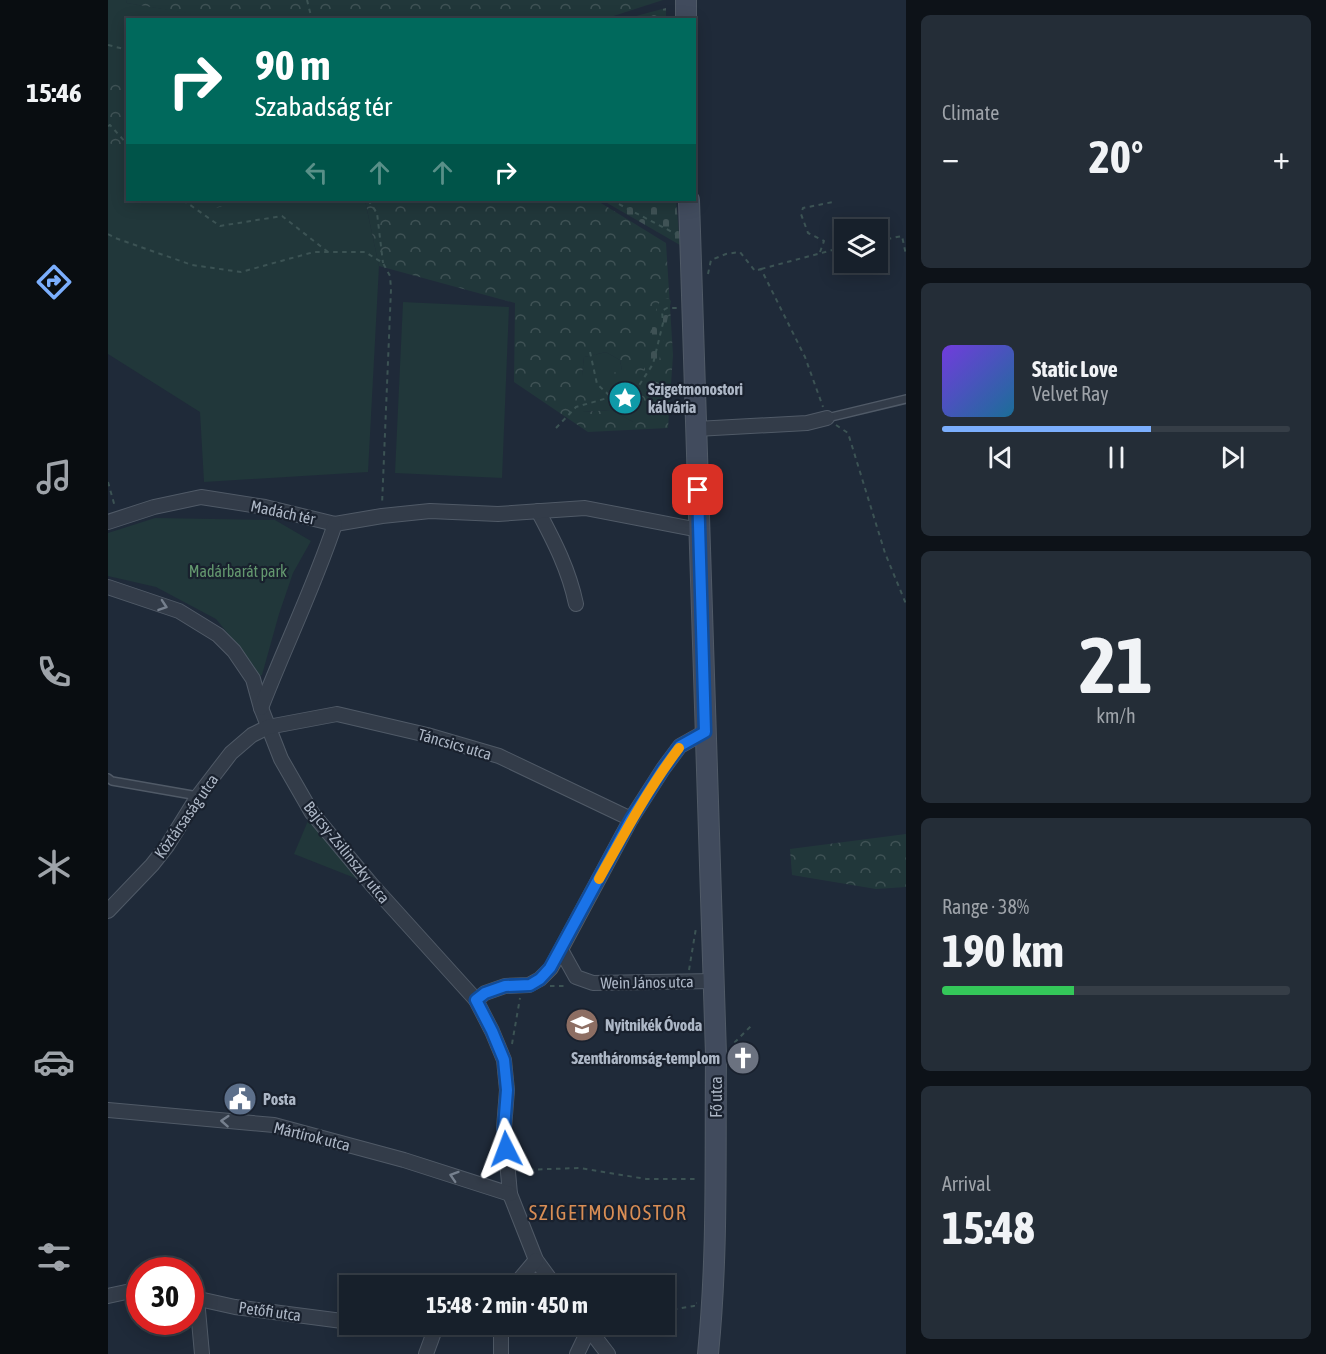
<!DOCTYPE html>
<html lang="en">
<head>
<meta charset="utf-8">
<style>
  body { margin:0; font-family:"Asap Condensed",sans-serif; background:#242d37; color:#f1f3f6; height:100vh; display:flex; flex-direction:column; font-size:22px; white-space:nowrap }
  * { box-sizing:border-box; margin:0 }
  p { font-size:20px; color:#9ea3a9 }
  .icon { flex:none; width:33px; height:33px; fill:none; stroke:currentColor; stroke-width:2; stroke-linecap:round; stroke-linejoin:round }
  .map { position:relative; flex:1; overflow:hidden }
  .panel { display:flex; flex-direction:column; gap:15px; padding:15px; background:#0d1218; width:420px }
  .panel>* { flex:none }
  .guide { position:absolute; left:18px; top:18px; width:570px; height:183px; border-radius:0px; box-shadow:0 3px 15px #0003,0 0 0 2px #363e47; background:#00695c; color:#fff; overflow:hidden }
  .tools { position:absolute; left:726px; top:219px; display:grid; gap:12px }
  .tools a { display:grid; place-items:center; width:54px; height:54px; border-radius:0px; background:#17202b; box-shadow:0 3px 15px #0003,0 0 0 2px #363e47; font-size:30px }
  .speed { position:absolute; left:18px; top:1257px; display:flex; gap:12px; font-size:30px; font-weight:700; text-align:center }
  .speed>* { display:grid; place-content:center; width:78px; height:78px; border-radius:50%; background:#17202b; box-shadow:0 3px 15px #0003,0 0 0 2px #363e47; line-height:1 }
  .speed .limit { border:9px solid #d22; background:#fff; color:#111 }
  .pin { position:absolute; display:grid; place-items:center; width:51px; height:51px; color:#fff; margin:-26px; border-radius:12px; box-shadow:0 3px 9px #0006 }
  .me { position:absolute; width:66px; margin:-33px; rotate:357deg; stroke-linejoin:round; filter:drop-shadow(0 0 4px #0008) }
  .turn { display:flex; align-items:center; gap:21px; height:126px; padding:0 30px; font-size:27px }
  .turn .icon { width:78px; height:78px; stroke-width:2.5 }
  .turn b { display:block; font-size:42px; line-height:51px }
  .lanes { display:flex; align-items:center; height:57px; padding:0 30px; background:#0003; justify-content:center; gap:30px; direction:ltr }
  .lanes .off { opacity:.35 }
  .big { font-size:45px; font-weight:700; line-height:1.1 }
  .panel .widget { flex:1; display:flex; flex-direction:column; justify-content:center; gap:9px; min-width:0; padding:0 21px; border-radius:9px; background:#242d37 }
  .panel .dial { align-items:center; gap:0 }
  .dial b { font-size:78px; line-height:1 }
  .song { display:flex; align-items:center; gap:18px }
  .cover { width:72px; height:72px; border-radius:9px; background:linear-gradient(135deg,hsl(260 70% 55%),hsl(200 70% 35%)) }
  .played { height:6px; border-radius:3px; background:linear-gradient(90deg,#7baefd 60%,#363e47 60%) }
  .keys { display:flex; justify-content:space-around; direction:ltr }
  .heat { display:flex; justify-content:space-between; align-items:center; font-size:33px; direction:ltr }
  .charge { height:9px; border-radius:4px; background:linear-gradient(90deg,#34c759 38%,#363e47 0) }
  .trip { position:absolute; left:231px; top:1275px; width:336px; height:60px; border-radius:0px; background:#17202b; box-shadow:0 3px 15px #0003,0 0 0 2px #363e47; font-weight:700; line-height:60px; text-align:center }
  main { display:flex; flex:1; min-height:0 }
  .tab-bar { display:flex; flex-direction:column; width:108px; justify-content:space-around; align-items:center; background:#090d11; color:#9ea3a9 }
  .tab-bar .icon { width:42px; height:42px }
  .tab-bar .on { color:#7baefd }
  .tab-bar b { font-size:27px; color:#f1f3f6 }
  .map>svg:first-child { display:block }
</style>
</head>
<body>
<main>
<nav class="tab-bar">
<b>15:46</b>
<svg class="icon on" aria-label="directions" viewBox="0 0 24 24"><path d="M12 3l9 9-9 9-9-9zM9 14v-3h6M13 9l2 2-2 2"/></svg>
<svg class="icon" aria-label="music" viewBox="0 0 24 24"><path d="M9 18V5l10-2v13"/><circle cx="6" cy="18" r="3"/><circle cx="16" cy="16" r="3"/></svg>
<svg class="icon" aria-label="phone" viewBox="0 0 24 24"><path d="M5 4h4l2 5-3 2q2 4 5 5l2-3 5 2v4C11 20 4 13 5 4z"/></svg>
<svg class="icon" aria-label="climate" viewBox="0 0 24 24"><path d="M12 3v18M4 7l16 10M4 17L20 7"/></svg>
<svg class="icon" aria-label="car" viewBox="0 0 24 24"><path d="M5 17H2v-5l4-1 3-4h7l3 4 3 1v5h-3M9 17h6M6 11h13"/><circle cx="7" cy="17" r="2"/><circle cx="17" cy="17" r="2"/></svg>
<svg class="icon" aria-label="filters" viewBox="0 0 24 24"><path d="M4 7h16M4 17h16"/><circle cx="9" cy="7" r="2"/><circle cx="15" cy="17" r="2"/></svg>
</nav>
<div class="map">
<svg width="798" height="1354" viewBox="0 0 798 1354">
  <defs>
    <pattern id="forest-crowns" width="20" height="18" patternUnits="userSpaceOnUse" patternTransform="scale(1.5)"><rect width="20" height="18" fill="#21373a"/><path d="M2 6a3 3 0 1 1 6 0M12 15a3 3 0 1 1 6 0" fill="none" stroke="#3f5255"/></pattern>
    <pattern id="cemetery-stones" width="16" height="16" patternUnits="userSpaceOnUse" patternTransform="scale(1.5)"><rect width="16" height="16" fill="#21373a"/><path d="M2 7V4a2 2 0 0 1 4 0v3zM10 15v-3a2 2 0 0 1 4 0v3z" fill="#3f5255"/></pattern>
  </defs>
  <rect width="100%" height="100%" fill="#1f2a39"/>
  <g fill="#21373a">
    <path d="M0 0H18L19 3 120 19 20 20V200H257L271 266 260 472 96 482 92 412 0 354Z"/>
    <path d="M295 302 401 307 394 478 287 473Z"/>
    <path d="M498 352 512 360 514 370 504 393 512 403 525 405V422L503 410 475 412 474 374 476 357Z"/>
    <path d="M47 518 167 520 203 541 185 573 171 614 154 675 149 677 131 647 108 619 48 587 0 576V533Z"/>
    <path d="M202 816 257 882 186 854Z"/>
  </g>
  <g fill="url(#forest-crowns)" fill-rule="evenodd">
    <path d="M18 0H555L493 20H120L19 3Z"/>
    <path d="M0 76 19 81V154L0 142Z"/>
    <path d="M94 200H135L108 208Z"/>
    <path d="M257 200H488L558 243 565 355 560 428 480 432 406 382 407 303 271 266ZM498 352 512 360 514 370 496 376 495 387 504 393 512 403 525 405V422L503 410 475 412 482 396 474 374 476 357Z"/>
    <path d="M798 834V887L768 889 684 875 682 849Z"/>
  </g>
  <g fill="url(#cemetery-stones)">
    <path d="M558 8V19H517Z"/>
    <path d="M494 200H568L572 245Z"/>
    <path d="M560 298 563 301 551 361 519 404 514 398 525 388 540 362 544 342V320L552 301Z"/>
  </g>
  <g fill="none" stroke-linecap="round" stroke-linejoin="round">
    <defs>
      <g id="service">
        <path d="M719 418 798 399"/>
        <path d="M0 778 4 781 90 796"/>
      </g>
      <g id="minor">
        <path d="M588 429 699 423 719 418"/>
        <path d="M430 511C446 541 461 570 468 604"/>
        <path d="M0 522 46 507 93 497 157 507 227 524 274 516 322 511 390 514 477 508 591 530"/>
        <path d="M0 587 71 611 110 635 126 651 145 679 153 708 173 759 204 813 264 885 368 1000 384 1031 396 1060 399 1090 396 1128 402 1194 428 1260 447 1286"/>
        <path d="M153 708C177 646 206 587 227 524"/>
        <path d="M0 911 44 865 59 846 90 796 123 753 144 735 160 727 229 714 319 735 391 756 523 819"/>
        <path d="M453 950 468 977 485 983 606 981"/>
        <path d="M368 1000 377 993 397 986 421 985 432 979 443 968 523 819 555 769 572 746 597 732"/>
        <path d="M0 1110 166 1125 296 1160 402 1194"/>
        <path d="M406 1286 428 1260"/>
        <path d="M0 1296 32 1289"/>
        <path d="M82 1297 127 1307 242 1322"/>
        <path d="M89 1299 94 1354"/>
        <path d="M393 1324V1354"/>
        <path d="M477 1324 500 1354"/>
        <path d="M318 1354 329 1324"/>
        <path d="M469 1354 481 1329"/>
      </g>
      <g id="secondary">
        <path d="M578 20V0"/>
        <path d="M581 200 608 1055C607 1155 610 1254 600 1354"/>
      </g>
    </defs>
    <use href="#service" stroke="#505a67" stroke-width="10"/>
    <use href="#minor" stroke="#505a67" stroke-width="16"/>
    <use href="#secondary" stroke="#505a67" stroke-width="22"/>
    <g stroke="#3c5354" stroke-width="2" stroke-dasharray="4.5 4.5" stroke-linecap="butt">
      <path d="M199 0 204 20"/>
      <path d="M0 45 20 50"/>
      <path d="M0 126 2 125 20 145"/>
      <path d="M75 200 112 226 174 216 220 252"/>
      <path d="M260 200 269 213 275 263"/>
      <path d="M503 200 568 234"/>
      <path d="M0 234 7 238 84 265 133 272 206 252H257L275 263 282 276 283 289 274 505"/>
      <path d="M770 241 794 236 798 255"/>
      <path d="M712 252 716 241 700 233 693 214 695 208 725 202"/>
      <path d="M653 269 736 247"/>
      <path d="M600 274 603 260 618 254 632 252 647 271 653 269 697 357 715 407"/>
      <path d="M482 352 489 384 503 397 521 396"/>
      <path d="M520 398 524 396 545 364 555 323 554 311 559 308H569"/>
      <path d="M728 425 740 433 777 553 798 604"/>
      <path d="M448 428 468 407 503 397"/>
      <path d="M0 482 7 507"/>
      <path d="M581 970 588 928"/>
      <path d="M442 986H460"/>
      <path d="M404 1044 412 998"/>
      <path d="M623 1051 627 1042 643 1026"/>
      <path d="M412 1170 472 1168 538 1179H591"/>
      <path d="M556 1311 586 1306V1303H589"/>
      <path d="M496 1327 503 1324"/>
    </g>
    <use href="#service" stroke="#333c49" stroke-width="7"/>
    <use href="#minor" stroke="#333c49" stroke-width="14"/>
    <use href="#secondary" stroke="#414b5d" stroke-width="20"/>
  </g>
  <defs><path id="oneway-chevron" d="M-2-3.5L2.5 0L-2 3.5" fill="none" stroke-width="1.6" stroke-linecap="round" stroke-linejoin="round" transform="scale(1.5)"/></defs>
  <g stroke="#76808e">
    <use href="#oneway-chevron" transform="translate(55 606) rotate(19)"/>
    <use href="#oneway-chevron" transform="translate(117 1121) rotate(-176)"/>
    <use href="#oneway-chevron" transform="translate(346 1176) rotate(-162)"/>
  </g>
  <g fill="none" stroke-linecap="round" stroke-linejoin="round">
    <defs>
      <path id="route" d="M398 1149 396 1128 399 1090 396 1060 384 1031 368 1000 377 993 397 986 422 985 432 979 442 968 523 819 555 769 572 746 597 732 590 490"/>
    </defs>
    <use href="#route" stroke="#114b97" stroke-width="15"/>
    <use href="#route" stroke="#1a73e8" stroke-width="10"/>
    <path stroke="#f59e0b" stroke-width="10" d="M491 879C516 834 540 789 571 748"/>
  </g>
  <defs>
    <symbol id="sight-disc" viewBox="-11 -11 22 22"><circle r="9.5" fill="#0f9aa8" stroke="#19212e"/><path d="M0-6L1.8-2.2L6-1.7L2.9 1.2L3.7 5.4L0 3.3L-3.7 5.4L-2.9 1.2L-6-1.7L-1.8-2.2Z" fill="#fff"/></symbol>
    <symbol id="school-disc" viewBox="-11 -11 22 22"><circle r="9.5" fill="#8d6e63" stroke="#19212e"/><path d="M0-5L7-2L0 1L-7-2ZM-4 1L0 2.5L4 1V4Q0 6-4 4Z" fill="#fff"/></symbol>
    <symbol id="church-disc" viewBox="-11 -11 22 22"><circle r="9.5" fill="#6b7280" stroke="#19212e"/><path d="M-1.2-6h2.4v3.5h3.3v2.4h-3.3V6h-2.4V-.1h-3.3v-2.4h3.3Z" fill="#fff"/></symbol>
    <symbol id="civic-disc" viewBox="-11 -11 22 22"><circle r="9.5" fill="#5c6f8a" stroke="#19212e"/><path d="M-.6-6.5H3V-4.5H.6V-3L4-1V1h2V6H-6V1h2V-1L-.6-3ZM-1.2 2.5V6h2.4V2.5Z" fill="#fff"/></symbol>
  </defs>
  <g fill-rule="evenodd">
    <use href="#sight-disc" x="498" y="379" width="38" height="38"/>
    <use href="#school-disc" x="455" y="1006" width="38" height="38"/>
    <use href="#church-disc" x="616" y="1039" width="38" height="38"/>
    <use href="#civic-disc" x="113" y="1080" width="38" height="38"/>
  </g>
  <g text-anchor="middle" stroke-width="4.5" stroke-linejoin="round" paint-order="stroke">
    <g font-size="16" font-weight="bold" fill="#adb7c6" stroke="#19212e" text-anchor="start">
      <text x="540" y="395">Szigetmonostori<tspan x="540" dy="18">kálvária</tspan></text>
      <text x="497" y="1031">Nyitnikék Óvoda</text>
      <text x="612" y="1064" text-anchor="end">Szentháromság-templom</text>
      <text x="155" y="1105">Posta</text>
    </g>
    <g font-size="16" fill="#adb7c6" stroke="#19212e">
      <text transform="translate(175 512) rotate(12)" y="6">Madách tér</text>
      <text transform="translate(347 744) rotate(16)" y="6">Táncsics utca</text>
      <text transform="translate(78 816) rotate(-55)" y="6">Köztársaság utca</text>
      <text transform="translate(239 852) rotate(51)" y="6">Bajcsy-Zsilinszky utca</text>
      <text transform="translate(539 982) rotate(-1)" y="6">Wein János utca</text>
      <text transform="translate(608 1097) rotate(-90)" y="6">Fő utca</text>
      <text transform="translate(204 1136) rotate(14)" y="6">Mártírok utca</text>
      <text transform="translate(162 1311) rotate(8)" y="6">Petőfi utca</text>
    </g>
    <g font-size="16" fill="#64986f" stroke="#19212e">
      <text x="130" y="577">Madárbarát park</text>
    </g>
    <g font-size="20" letter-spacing="1.5" fill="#d98e55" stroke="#19212e">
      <text x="500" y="1220">SZIGETMONOSTOR</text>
    </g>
  </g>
</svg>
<div class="tools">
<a><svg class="icon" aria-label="layers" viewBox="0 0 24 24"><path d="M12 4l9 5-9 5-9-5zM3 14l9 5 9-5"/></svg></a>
</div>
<div class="speed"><div class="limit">30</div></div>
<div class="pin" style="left:590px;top:490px;background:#d93025"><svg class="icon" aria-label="arrive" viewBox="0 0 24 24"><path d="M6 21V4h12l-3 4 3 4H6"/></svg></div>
<svg class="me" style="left:398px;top:1149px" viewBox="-20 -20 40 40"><path d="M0-17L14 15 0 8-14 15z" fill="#1a73e8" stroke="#fff" stroke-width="4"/></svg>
<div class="trip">15:48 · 2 min · 450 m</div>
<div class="guide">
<div class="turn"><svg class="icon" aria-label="right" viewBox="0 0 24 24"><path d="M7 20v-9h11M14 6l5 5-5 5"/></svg><div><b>90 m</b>Szabadság tér</div></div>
<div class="lanes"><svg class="icon off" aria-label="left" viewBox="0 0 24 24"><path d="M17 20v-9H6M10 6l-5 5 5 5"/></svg><svg class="icon off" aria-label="ahead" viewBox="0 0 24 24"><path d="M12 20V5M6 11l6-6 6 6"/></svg><svg class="icon off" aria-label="ahead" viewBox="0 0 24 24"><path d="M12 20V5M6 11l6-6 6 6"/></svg><svg class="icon" aria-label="right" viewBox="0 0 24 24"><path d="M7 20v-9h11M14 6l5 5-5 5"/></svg></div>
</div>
</div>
<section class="panel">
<div class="widget"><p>Climate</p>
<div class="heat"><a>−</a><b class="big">20°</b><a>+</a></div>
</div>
<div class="widget">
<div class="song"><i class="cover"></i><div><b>Static Love</b><p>Velvet Ray</p></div></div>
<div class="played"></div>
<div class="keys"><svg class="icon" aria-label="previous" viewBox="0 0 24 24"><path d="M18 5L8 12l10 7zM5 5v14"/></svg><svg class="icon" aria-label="pause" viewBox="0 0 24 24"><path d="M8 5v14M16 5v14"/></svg><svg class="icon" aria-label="next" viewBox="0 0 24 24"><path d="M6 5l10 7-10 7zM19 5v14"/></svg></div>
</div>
<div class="widget dial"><b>21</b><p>km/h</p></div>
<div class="widget"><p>Range · 38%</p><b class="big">190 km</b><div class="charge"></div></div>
<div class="widget"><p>Arrival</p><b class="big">15:48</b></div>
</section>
</main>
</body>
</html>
